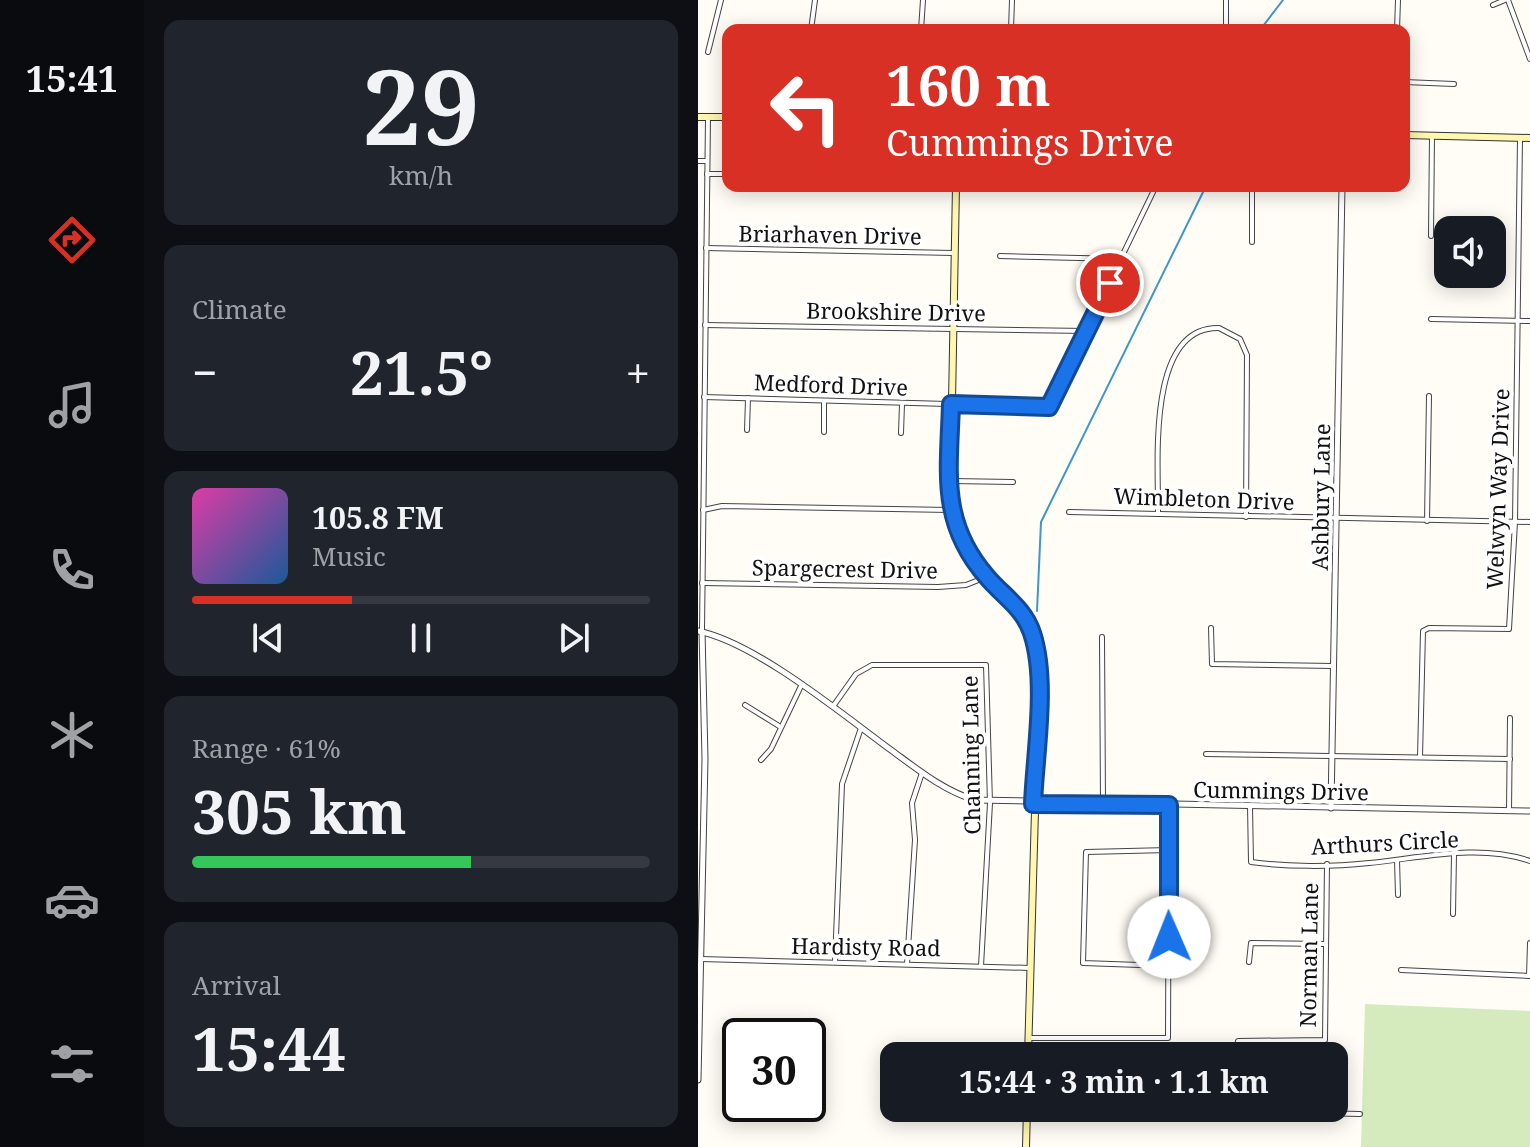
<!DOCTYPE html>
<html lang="en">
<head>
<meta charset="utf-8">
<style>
  body { margin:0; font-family:"Noto Serif",serif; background:#20242c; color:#f1f3f6; height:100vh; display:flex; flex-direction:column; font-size:30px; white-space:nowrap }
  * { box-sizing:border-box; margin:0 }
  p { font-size:26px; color:#9ea1a6 }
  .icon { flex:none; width:44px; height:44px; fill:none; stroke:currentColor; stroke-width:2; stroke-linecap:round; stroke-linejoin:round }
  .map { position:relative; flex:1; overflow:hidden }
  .drawer { display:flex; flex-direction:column; gap:20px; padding:20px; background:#0d0f14; width:554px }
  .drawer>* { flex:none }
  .hud { position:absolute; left:24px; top:24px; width:688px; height:168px; border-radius:16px; box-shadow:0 4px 20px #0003; background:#d93025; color:#fff; overflow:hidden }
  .buttons { position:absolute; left:736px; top:216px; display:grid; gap:16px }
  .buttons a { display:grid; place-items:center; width:72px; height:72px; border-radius:16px; background:#171b24; box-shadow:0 4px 20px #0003; font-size:40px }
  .speed { position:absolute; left:24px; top:1018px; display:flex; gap:16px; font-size:40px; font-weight:700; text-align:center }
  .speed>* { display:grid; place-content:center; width:104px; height:104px; border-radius:50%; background:#171b24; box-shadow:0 4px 20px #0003; line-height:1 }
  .speed .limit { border:4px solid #111; border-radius:12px; background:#fff; color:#111 }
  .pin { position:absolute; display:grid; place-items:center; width:68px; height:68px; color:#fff; margin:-34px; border:4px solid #fff; border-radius:50%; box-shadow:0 2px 8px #0007 }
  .me { position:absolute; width:88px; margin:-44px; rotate:359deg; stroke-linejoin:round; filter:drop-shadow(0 0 6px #0008) }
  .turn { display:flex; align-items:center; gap:28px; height:168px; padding:0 32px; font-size:36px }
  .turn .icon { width:104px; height:104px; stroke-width:2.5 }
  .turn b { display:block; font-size:56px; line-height:68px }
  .big { font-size:60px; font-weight:700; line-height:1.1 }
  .drawer .tile { flex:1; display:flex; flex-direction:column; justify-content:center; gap:12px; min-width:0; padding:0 28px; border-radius:16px; background:#20242c }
  .drawer .dial { align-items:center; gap:0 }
  .dial b { font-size:104px; line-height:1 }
  .song { display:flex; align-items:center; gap:24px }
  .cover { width:96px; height:96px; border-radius:12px; background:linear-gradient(135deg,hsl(320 70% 55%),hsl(210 70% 35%)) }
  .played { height:8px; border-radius:4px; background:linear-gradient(90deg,#d93025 35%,#363941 35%) }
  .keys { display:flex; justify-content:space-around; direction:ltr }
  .heat { display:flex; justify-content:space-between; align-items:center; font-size:44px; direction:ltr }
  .charge { height:12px; border-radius:6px; background:linear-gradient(90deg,#34c759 61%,#363941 0) }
  .trip { position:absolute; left:182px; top:1042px; width:468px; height:80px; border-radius:16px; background:#171b24; box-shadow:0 4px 20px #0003; font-weight:700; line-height:80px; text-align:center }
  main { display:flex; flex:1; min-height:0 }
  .tabs { display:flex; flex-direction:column; width:144px; justify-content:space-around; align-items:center; background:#090b0e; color:#9ea1a6 }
  .tabs .icon { width:56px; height:56px }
  .tabs .on { color:#d93025 }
  .tabs b { font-size:36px; color:#f1f3f6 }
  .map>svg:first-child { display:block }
</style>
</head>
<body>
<main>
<nav class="tabs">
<b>15:41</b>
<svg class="icon on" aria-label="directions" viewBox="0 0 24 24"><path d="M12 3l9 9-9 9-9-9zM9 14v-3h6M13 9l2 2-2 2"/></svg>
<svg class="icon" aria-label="music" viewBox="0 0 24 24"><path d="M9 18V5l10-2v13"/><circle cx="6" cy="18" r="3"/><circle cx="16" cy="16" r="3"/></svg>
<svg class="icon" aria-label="phone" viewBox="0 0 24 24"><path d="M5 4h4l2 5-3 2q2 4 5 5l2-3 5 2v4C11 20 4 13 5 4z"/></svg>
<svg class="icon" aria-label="climate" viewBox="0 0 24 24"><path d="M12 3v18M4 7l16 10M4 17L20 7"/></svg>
<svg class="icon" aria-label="car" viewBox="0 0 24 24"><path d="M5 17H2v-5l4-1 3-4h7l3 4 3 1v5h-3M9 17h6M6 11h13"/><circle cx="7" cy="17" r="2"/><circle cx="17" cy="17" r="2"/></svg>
<svg class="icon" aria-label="filters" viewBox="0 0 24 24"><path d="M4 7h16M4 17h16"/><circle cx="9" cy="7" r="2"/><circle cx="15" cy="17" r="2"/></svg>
</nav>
<section class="drawer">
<div class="tile dial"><b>29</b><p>km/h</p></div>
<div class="tile"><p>Climate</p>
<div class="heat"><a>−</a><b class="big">21.5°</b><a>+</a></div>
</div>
<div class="tile">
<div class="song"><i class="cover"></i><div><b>105.8 FM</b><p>Music</p></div></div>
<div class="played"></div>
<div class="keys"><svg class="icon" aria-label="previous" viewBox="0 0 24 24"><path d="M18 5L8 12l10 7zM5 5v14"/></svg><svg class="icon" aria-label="pause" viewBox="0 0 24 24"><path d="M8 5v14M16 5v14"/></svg><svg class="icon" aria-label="next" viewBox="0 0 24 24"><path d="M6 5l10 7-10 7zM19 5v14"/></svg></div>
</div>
<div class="tile"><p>Range · 61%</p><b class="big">305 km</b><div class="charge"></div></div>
<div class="tile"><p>Arrival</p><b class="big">15:44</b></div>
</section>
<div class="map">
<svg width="832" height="1147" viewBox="0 0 832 1147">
  <rect width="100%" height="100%" fill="#fffdf5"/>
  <path fill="#d5ebbd" d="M667 1004 832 1011V1147H663Z"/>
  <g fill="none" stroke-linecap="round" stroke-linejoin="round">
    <g stroke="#3f96cf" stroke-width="2">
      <path d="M562 30 585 0"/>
      <path d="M339 611 343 522 508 186"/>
    </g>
    <defs>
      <g id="minor">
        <path d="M810 0 832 59"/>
        <path d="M795 5 807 0"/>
        <path d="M113 30 117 0"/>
        <path d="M223 30 225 0"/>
        <path d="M313 30 314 0"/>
        <path d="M528 30V0"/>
        <path d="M699 30 700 0"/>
        <path d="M10 52 23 0"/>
        <path d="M706 82 756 84"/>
        <path d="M0 161H9"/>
        <path d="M9 174H30"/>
        <path d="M733 236 734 135"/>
        <path d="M554 242V186"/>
        <path d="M8 248 256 253"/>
        <path d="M302 256 423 259"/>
        <path d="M733 319 832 321"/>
        <path d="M7 325 389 331"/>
        <path d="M6 397 351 407 458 186"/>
        <path d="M49 430 50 398"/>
        <path d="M126 432V401"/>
        <path d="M203 433 204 404"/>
        <path d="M253 481 315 482"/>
        <path d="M5 510 24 506 252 510"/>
        <path d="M371 512 832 522"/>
        <path d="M460 514C461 467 447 326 521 328L542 339 549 355 548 517"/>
        <path d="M729 521 731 396"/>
        <path d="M4 583 240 587 268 585 288 577"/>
        <path d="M513 628 514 664 635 666"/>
        <path d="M4 631 10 118"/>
        <path d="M404 637 405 803"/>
        <path d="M47 705 81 726"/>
        <path d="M136 705 158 674 174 665H288L292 803 283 966"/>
        <path d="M508 754 812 759"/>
        <path d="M722 757 725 631 731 628 811 629 817 522 822 138"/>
        <path d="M63 760 73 749 103 686"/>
        <path d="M552 806 553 862C589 867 634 867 671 863 723 858 781 843 832 861"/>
        <path d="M811 811 812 718"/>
        <path d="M699 860 700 895"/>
        <path d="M755 914 756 854"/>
        <path d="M3 959 332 968"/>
        <path d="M137 962 144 784 163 728"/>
        <path d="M551 962 553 943 627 944"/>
        <path d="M209 964 217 840 214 803 224 773"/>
        <path d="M470 966 385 963 388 852 471 850"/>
        <path d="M703 970 832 976"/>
        <path d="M831 976 832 943"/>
        <path d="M331 1038H470L471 805"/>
        <path d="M538 1056 540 1041 627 1040 629 864"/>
        <path d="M403 1108 662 1114"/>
        <path d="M286 1116V1108"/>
      </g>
      <g id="tertiary">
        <path d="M0 631C58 643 144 714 193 750 219 769 246 791 277 800L832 811"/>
        <path d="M633 808 644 186"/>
        <path d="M0 1080 7 759 4 631"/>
      </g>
      <g id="secondary">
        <path d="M0 117H30"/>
        <path d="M706 135 832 138"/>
        <path d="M258 186 252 510C261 557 298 577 323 612 336 629 339 651 341 671L330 1056"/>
        <path d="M328 1147 329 1108"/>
      </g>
    </defs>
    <use href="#minor" stroke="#444" stroke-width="6"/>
    <use href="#tertiary" stroke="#444" stroke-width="7"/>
    <use href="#secondary" stroke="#333" stroke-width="8"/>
    <use href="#minor" stroke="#fff" stroke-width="4"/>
    <use href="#tertiary" stroke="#fff" stroke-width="5"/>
    <use href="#secondary" stroke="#fff6b0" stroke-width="6"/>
  </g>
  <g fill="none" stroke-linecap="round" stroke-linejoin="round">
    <defs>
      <path id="route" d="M412 283 351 407 253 404C251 472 241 522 289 577 305 596 326 608 334 633 350 681 337 753 335 804L471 805V937"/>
    </defs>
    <use href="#route" stroke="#114b97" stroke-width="20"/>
    <use href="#route" stroke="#1a73e8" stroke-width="14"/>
  </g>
  <g text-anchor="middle" stroke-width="8" stroke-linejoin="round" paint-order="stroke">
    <g font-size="22" fill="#111" stroke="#fff">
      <text transform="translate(132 235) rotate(1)" y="8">Briarhaven Drive</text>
      <text transform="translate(198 312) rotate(1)" y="8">Brookshire Drive</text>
      <text transform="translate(133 385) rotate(2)" y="8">Medford Drive</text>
      <text transform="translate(800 489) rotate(-88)" y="8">Welwyn Way Drive</text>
      <text transform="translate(623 497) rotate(-89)" y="8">Ashbury Lane</text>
      <text transform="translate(506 499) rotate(2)" y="8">Wimbleton Drive</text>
      <text transform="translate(147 569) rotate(1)" y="8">Spargecrest Drive</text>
      <text transform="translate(273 755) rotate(-91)" y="8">Channing Lane</text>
      <text transform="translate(583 791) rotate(1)" y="8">Cummings Drive</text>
      <text transform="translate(687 843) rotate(-3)" y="8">Arthurs Circle</text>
      <text transform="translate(168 947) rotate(1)" y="8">Hardisty Road</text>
      <text transform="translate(611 955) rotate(-89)" y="8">Norman Lane</text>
    </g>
  </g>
</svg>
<div class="buttons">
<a><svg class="icon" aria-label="sound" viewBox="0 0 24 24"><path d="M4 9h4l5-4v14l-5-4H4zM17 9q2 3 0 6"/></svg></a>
</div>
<div class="speed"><div class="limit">30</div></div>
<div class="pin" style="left:412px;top:283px;background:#d93025"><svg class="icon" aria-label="arrive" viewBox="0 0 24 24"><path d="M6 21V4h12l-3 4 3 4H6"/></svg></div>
<svg class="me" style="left:471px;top:937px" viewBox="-20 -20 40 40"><circle r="19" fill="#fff"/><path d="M0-13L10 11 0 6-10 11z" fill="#1a73e8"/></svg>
<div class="trip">15:44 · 3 min · 1.1 km</div>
<div class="hud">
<div class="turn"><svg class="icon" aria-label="left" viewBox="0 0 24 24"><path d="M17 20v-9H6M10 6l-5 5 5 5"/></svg><div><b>160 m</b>Cummings Drive</div></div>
</div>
</div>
</main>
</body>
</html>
